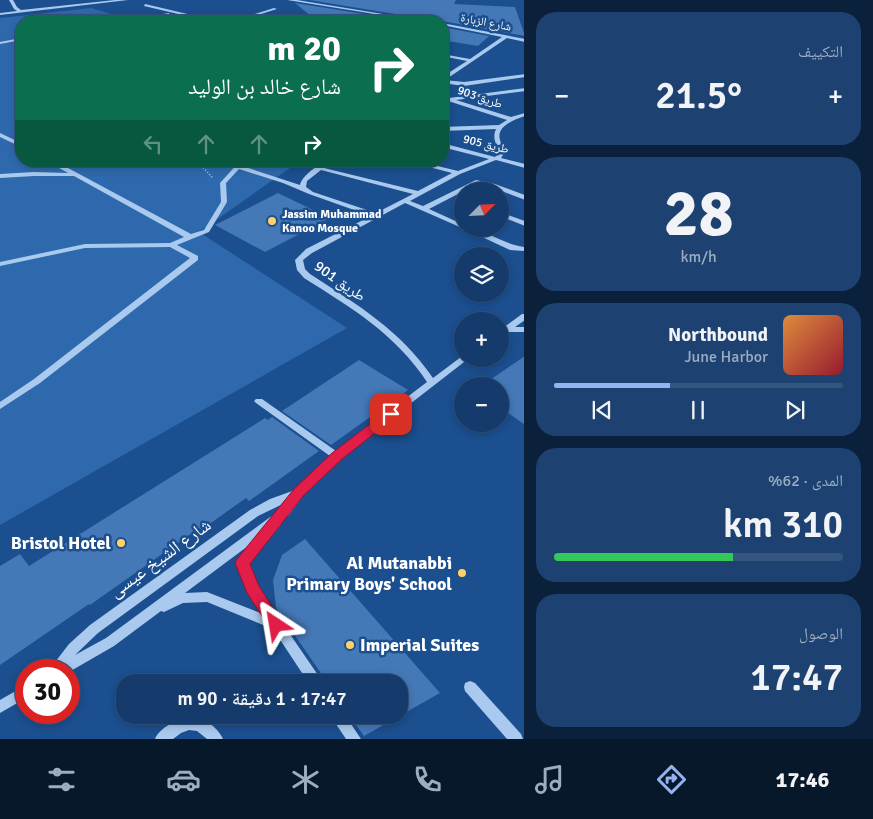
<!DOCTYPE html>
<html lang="ar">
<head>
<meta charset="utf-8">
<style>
  body { margin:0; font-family:Signika,"Noto Naskh Arabic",sans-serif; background:#1d4271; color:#f1f3f6; direction:rtl; height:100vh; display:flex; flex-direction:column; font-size:19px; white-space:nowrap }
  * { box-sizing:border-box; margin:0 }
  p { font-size:16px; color:#9dadc1 }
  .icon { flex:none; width:28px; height:28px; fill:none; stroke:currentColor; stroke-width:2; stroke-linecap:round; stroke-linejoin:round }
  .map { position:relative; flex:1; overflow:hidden; direction:ltr }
  .panel { display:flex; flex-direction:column; gap:12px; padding:12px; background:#0b203b; width:349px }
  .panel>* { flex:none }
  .hud { position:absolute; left:15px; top:15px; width:434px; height:152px; border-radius:20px; box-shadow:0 2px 8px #0003,0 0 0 1px #33557e; direction:rtl; background:#0b6e4f; color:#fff; overflow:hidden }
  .needle { width:32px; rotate:66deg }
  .tools { position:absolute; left:454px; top:182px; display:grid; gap:10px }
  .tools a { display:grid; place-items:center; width:55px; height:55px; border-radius:50%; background:#143b6b; box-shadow:0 2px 8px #0003,0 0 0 1px #33557e; font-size:25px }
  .speed { position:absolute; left:15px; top:659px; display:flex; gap:10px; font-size:25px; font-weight:700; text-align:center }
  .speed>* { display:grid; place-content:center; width:65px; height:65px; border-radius:50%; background:#143b6b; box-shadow:0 2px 8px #0003,0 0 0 1px #33557e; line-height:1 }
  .speed .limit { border:8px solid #d22; background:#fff; color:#111 }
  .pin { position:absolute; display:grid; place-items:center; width:42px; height:42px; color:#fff; margin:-21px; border-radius:10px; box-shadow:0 2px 8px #0006 }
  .me { position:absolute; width:55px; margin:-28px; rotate:327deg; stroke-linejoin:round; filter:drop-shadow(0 0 4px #0008) }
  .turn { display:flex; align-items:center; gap:18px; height:105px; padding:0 25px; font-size:22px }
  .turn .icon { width:65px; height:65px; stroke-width:2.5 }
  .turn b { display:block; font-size:35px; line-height:42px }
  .lanes { display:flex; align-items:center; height:48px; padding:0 25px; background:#0003; justify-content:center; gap:25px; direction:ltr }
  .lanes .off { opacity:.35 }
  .big { font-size:38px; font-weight:600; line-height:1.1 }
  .panel .widget { flex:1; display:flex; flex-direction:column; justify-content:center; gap:8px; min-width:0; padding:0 18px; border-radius:20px; background:#1d4271 }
  .panel .dial { align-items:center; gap:0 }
  .dial b { font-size:65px; line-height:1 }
  .song { display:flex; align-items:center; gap:15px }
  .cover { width:60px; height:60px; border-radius:8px; background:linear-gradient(135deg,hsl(30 70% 55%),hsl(350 70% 35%)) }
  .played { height:5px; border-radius:2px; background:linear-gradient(90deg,#95b2f1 40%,#33557e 40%) }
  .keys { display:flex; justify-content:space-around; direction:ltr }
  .heat { display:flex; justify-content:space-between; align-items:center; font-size:28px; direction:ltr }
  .charge { height:8px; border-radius:4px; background:linear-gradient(90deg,#34c759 62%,#33557e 0) }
  .trip { position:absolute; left:116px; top:674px; width:292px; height:50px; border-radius:20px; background:#143b6b; box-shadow:0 2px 8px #0003,0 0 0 1px #33557e; font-weight:600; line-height:50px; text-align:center; direction:rtl }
  .menu { display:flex; height:80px; justify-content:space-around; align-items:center; background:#08182b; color:#9dadc1 }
  .menu .icon { width:35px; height:35px }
  .menu .current { color:#95b2f1 }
  .menu b { font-size:22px; color:#f1f3f6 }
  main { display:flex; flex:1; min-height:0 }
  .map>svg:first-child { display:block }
</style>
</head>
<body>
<main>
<section class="panel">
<div class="widget"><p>التكييف</p>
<div class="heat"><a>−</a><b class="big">21.5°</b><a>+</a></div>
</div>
<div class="widget dial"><b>28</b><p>km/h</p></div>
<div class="widget">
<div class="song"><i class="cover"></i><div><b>Northbound</b><p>June Harbor</p></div></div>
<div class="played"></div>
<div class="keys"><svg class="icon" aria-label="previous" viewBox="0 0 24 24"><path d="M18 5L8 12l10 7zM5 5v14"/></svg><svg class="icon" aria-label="pause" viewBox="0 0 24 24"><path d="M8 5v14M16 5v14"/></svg><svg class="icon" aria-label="next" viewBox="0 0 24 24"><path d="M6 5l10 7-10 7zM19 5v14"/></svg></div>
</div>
<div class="widget"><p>المدى · 62%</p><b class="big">310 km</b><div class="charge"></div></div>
<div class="widget"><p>الوصول</p><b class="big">17:47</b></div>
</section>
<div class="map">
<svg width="525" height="739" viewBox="0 0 525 739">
  <rect width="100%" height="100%" fill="#1b4f8f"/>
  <path fill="#2e69ad" d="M91 8 134 21H21V161H300L199 232 347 328 0 525V18Z"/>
  <g fill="#4478b7">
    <path d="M309 0H456L454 4 515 7 525 36 442 21H428L426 19Z"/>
    <path d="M295 3 408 21H317Z"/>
    <path d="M442 27 489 36 478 46 442 40Z"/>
    <path d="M278 193 330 218 265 252 215 225Z"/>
    <path d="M525 356V425L500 407V386H481Z"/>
    <path d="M359 360 408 390 331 445 282 411Z"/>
    <path d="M272 417 319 451 249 501 246 498 201 530 199 528 90 605 89 604 0 665V566L20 554 29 566 265 418 268 420Z"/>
    <path d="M305 539 440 693 364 736 349 715H400V682H327L276 608 273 580 282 555Z"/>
  </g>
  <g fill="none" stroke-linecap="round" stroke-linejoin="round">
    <path stroke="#a9c9ee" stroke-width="2" stroke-dasharray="1 2" stroke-linecap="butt" d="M197 161 212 177"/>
    <g fill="#a9c9ee" fill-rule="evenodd">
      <path d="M9 0H13L17 7 21 10 115 0H128L0 15V13L17 11 14 9Z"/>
      <path d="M287 0H297L426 21H418Z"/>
      <path d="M145 4 213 20 214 21H208L144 6Z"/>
      <path d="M274 8 277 9 239 21H233Z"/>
      <path d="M169 13 170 15 130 21H122Z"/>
      <path d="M442 23 525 39V42L507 38 445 80 464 82 525 74V77L464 86 442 83V77L467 61 442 56V54L470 59 502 37 442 25Z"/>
      <path d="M21 38V40L0 44V42Z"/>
      <path d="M525 88V91L456 100 511 117 525 113V116C514 120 496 126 500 140 501 144 503 148 505 152L501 158 525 164V168L496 160 460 174 410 201 423 206 476 180 495 184 525 195V200L491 187 477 184 429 209 462 224V228L405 203 312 253 303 260 305 269 310 274C358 305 400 330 433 378L461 357H462V359H468L339 459 303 496 289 515 280 521 281 523 280 526 249 564 257 586 320 678 321 682H308L273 629 207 602 183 603 164 612 161 611 114 646 69 672V670H49L69 644 90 625 250 510 270 499 295 490 330 456 256 403 254 401 256 399H262L336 451 427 382C394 333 353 309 304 278L297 270 295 260 306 249 371 216 309 194 283 183 239 169 226 183 227 202 209 232 177 245 198 256V260L40 383 0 409V402L34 379 190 258 170 247 85 248 0 266V262L85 244 170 243 184 237 74 176H34L0 178V174L34 172 68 173 47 161H55L191 234 204 230 221 202 220 183 240 161H246L242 166 300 185C302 175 322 161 332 161L324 168 418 191 452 173 406 161H417L458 171 489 159 442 147V143L495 157 499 152C496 143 492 138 496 129L442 131V127L499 125 507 120 442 99V96L449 98ZM321 170 413 194 376 213 313 192 306 187 307 181ZM287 502 281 509 106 638 75 655 98 633 258 516ZM256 540 237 563 248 591 263 614 207 592 185 593Z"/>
      <path d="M0 133 21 143V147L0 137Z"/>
      <path d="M500 212 525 221V226L500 216Z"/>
      <path d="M466 229C486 229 504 245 525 247V251L510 250 467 230Z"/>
      <path d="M522 314H525V320L515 327H525V332H509L500 337V330Z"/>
      <path d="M470 681 475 683 521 734 523 739H507L465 691 464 687 465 683Z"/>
      <path d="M26 685V698L0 713V700Z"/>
      <path d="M330 715H345L361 739H346Z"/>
      <path d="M189 717C203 717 217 726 223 739H207L197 731 189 730 181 733 173 739H155C160 727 177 720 189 717Z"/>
    </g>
  </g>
  <path fill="#e11d48" stroke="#92132f" d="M391 410 397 414 395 417 341 460 303 496 250 564 259 586 284 625 282 630 276 632 271 630 247 593 235 563 237 559 294 489 332 453 387 411Z"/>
  <g fill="#ffd166" stroke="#1b4f8f" stroke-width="2">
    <circle cx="272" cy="221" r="5"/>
    <circle cx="121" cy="543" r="5"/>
    <circle cx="462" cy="573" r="5"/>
    <circle cx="350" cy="645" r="5"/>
  </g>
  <g text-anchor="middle" stroke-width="5" stroke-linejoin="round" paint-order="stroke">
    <g font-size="12" fill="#fff" stroke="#1b4f8f">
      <text transform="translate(486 22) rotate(11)" y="4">شارع الزبارة</text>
      <text transform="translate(480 97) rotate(19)" y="4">طريق 903</text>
      <text transform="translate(486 144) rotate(14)" y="4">طريق 905</text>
    </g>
    <g font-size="12" font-weight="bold" fill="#fff" stroke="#1b4f8f" text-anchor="start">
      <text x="282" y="218">Jassim Muhammad<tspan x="282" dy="14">Kanoo Mosque</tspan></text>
    </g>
    <g font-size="15" fill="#fff" stroke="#1b4f8f">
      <text transform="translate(340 281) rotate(35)" y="5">طريق 901</text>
    </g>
    <g font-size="18" font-weight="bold" fill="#fff" stroke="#1b4f8f" text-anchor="end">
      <text x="111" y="549">Bristol Hotel</text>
      <text x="452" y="569">Al Mutanabbi<tspan x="452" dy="21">Primary Boys' School</tspan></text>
      <text x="360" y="651" text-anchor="start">Imperial Suites</text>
    </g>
    <g font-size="18" fill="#fff" stroke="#1b4f8f">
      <text transform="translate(160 558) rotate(-36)" y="6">شارع الشيخ عيسى</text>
    </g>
  </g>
</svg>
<div class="tools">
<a><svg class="needle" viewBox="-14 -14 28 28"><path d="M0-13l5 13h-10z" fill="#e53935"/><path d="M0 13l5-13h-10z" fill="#9dadc1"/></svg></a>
<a><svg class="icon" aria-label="layers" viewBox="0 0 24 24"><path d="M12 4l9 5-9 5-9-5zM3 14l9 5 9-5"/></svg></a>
<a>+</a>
<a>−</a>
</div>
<div class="speed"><div class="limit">30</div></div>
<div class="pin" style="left:391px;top:414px;background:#d93025"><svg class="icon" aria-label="arrive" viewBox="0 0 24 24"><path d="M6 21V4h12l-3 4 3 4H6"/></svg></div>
<svg class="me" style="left:276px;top:625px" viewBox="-20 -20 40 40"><path d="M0-17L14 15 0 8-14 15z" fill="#e11d48" stroke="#fff" stroke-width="4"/></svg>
<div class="trip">17:47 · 1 دقيقة · 90 m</div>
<div class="hud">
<div class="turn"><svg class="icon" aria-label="right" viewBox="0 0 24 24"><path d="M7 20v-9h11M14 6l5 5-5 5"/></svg><div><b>20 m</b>شارع خالد بن الوليد</div></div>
<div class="lanes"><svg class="icon off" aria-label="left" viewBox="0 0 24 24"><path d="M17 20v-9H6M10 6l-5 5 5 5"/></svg><svg class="icon off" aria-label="ahead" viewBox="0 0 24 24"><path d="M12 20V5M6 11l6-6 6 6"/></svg><svg class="icon off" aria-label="ahead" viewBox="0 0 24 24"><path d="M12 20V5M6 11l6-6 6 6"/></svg><svg class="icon" aria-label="right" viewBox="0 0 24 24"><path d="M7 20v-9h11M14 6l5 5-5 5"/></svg></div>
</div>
</div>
</main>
<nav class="menu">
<b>17:46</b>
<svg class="icon current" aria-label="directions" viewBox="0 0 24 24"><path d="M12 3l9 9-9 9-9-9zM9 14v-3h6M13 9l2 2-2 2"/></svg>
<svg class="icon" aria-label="music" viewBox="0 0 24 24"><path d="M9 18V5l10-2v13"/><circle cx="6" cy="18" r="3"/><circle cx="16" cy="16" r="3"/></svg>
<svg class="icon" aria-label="phone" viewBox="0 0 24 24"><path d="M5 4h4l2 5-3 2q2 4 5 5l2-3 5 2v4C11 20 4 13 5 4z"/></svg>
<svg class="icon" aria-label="climate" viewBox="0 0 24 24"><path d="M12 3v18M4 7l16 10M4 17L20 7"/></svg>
<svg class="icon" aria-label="car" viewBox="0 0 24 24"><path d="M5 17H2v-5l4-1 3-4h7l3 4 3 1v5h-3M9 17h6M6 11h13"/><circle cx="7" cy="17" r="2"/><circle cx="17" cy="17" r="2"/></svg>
<svg class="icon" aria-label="filters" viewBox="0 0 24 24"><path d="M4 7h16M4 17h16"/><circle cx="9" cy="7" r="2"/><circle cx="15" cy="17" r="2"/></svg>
</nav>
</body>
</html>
